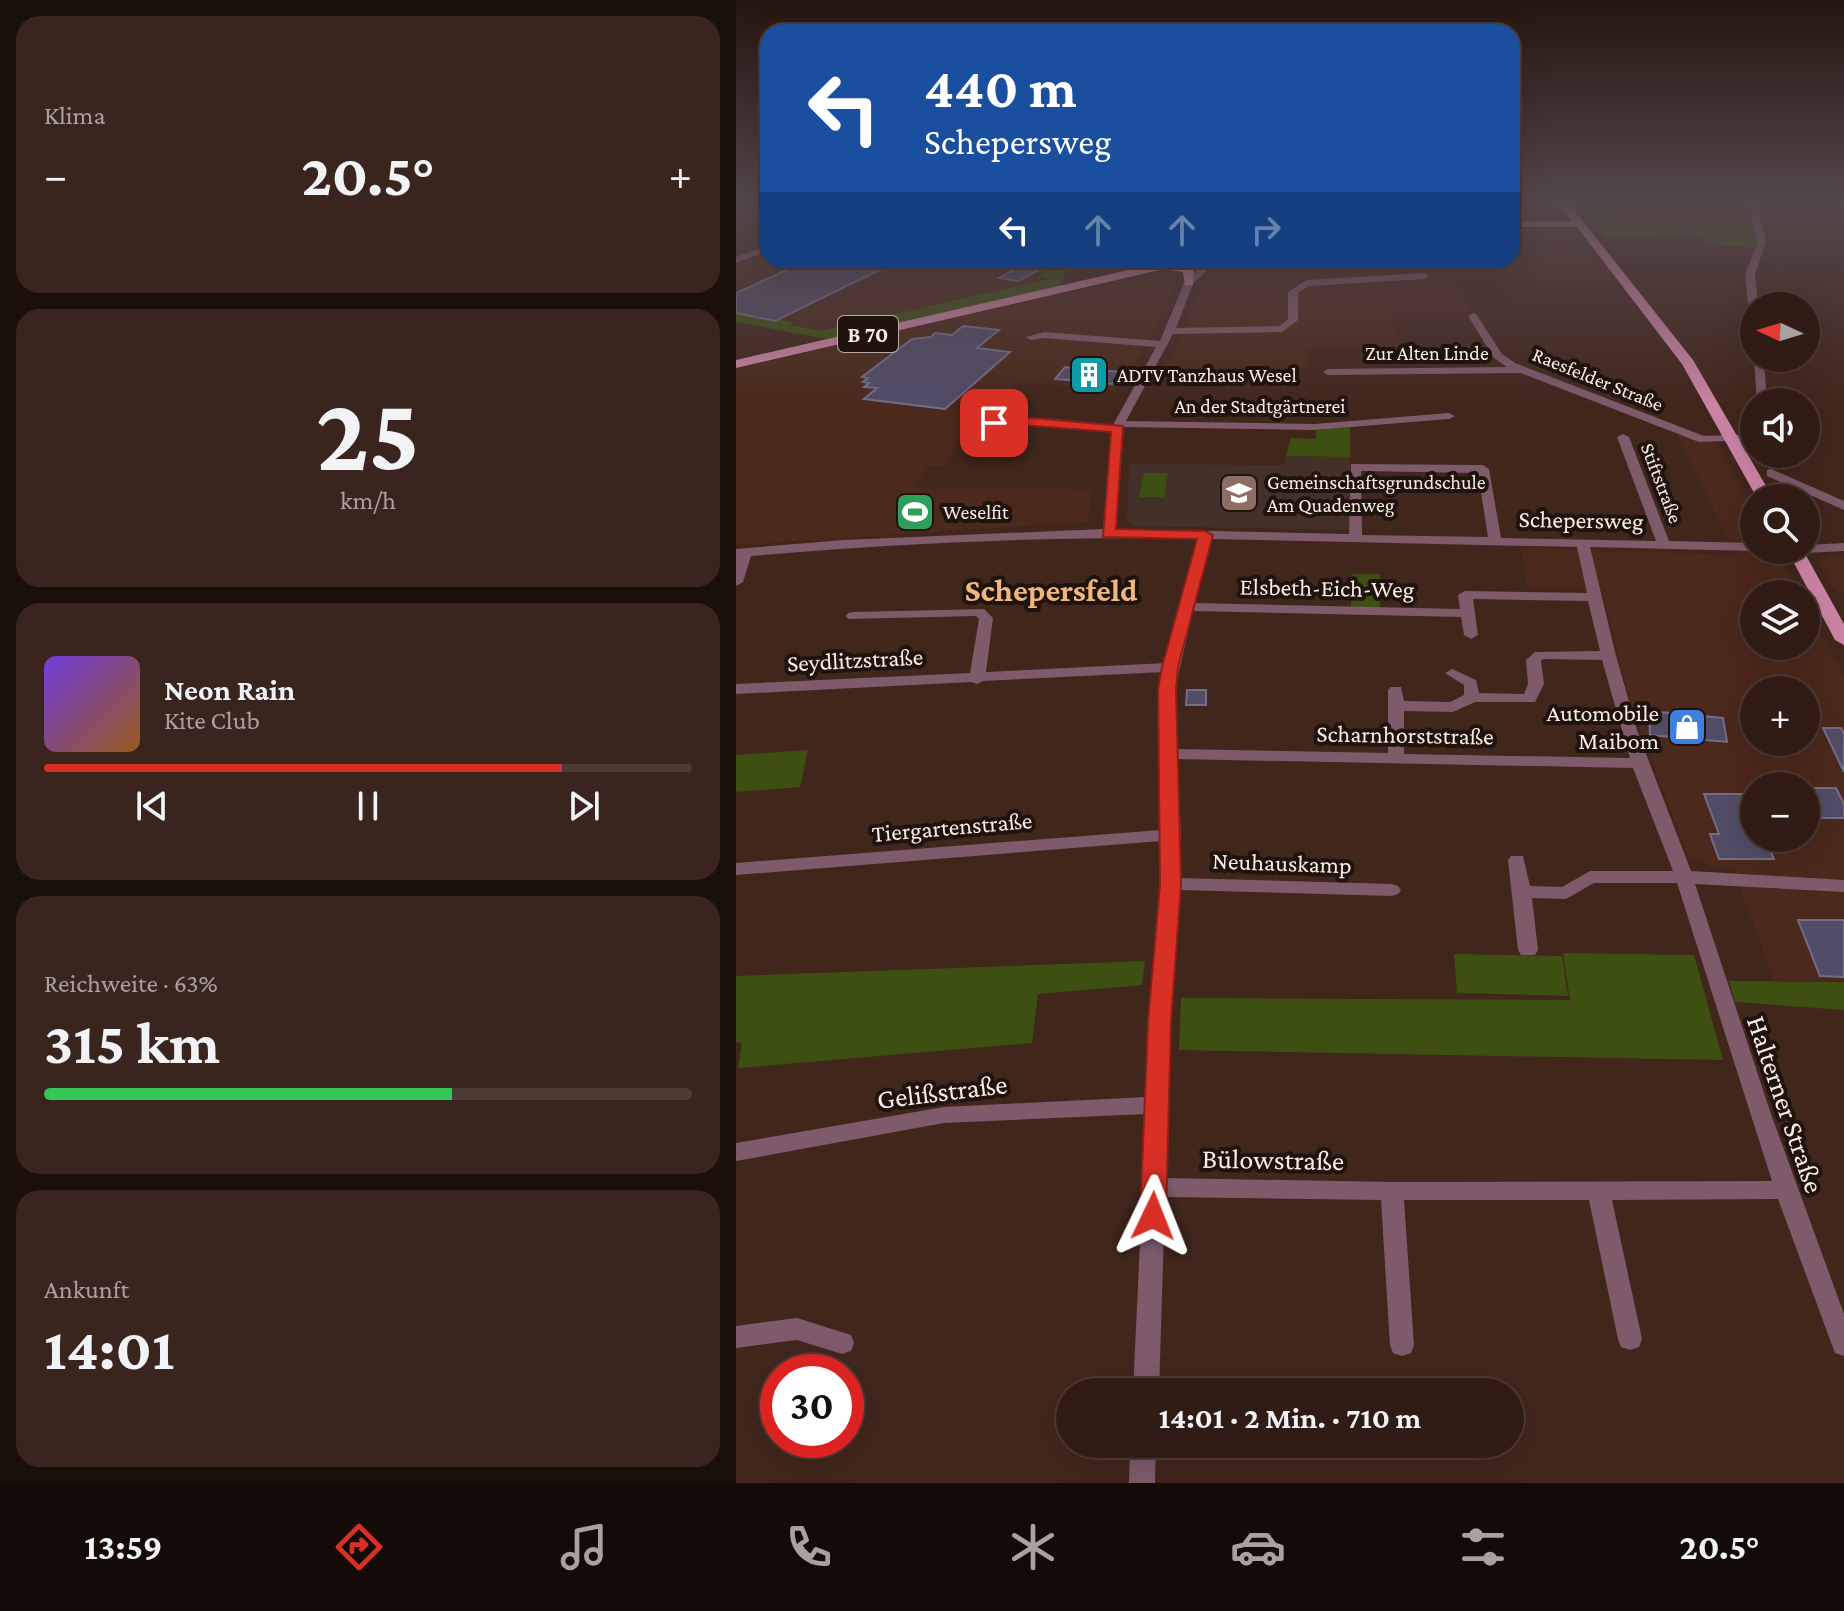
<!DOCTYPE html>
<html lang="de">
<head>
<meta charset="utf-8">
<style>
  body { margin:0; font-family:"Crimson Pro",serif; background:#39251e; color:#f1f3f6; height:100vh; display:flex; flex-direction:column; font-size:30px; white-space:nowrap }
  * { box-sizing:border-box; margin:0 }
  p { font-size:26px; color:#a8a1a0 }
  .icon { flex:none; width:44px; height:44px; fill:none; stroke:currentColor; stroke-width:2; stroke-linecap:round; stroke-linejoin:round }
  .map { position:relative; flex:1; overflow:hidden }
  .panel { display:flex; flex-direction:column; gap:16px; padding:16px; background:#1b0f0c; width:736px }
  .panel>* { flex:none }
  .banner { position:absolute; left:24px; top:24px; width:760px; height:244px; border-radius:24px; box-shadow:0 8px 32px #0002,0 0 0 2px #4c3a34; background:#1a4fa0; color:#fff; overflow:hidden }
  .needle { width:52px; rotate:274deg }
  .controls { position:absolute; left:1004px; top:292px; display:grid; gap:16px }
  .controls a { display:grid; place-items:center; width:80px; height:80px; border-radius:50%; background:#311c15; box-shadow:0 8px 32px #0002,0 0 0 2px #4c3a34; font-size:40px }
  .speed { position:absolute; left:24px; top:1354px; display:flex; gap:16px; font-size:40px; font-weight:700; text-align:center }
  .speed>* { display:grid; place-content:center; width:104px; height:104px; border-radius:50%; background:#311c15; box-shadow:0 8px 32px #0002,0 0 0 2px #4c3a34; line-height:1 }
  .speed .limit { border:12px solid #d22; background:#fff; color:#111 }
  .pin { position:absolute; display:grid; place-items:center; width:68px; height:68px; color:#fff; margin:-34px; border-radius:16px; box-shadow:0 4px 12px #0006 }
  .me { position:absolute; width:88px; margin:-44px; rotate:2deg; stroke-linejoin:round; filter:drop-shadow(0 0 6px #0008) }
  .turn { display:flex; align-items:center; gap:28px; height:168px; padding:0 32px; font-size:36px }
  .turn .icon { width:104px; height:104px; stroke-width:2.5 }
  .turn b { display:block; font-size:56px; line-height:68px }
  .lanes { display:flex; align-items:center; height:76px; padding:0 32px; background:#0003; justify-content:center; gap:40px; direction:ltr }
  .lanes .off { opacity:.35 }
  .big { font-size:60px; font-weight:700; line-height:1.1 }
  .panel .widget { flex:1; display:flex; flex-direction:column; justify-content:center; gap:12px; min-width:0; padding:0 28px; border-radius:24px; background:#39251e }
  .panel .dial { align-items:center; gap:0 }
  .dial b { font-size:104px; line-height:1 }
  .song { display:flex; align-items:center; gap:24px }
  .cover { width:96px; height:96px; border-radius:12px; background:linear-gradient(135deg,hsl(260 70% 55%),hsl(30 70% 35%)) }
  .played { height:8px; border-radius:4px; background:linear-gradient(90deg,#d93025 80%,#4c3a34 80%) }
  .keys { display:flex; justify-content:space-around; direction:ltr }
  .heat { display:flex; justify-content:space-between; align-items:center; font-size:44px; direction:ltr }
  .charge { height:12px; border-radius:6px; background:linear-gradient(90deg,#34c759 63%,#4c3a34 0) }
  .trip { position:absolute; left:320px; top:1378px; width:468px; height:80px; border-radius:40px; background:#311c15; box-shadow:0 8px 32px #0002,0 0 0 2px #4c3a34; font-weight:700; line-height:80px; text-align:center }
  .tabs { display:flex; height:128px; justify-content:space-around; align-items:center; background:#140b08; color:#a8a1a0 }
  .tabs .icon { width:56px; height:56px }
  .tabs .active { color:#d93025 }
  .tabs b { font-size:36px; color:#f1f3f6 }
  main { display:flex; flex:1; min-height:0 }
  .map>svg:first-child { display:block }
</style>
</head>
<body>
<main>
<section class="panel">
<div class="widget"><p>Klima</p>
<div class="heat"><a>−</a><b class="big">20.5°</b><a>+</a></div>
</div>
<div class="widget dial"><b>25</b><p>km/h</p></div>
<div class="widget">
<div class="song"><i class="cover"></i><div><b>Neon Rain</b><p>Kite Club</p></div></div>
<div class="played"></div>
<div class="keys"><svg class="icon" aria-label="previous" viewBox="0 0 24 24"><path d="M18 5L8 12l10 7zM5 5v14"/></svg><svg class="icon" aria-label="pause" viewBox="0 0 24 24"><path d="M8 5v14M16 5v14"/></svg><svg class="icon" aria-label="next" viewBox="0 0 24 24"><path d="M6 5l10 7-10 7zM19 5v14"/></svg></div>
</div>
<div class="widget"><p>Reichweite · 63%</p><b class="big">315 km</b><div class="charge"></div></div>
<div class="widget"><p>Ankunft</p><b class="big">14:01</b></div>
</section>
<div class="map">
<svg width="1108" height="1483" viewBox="0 0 1108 1483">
  <rect width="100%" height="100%" fill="#41261c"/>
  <g fill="#4b291c" fill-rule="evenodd">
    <path d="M776 200H812L823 218 776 220Z"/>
    <path d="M776 228 835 231 876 281 724 278 718 284 735 313 653 311 665 346 571 349V368H427L446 335 464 289 461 288 477 270 481 260H776Z"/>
    <path d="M32 253V260H333L322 285 90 339 0 322V265Z"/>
    <path d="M430 270 441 273 429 312 383 390 285 382 251 414 237 413 223 427 244 430 236 439 221 445 209 466H192L179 488 356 489 352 522 0 545V369Z"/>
    <path d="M941 435H976L1018 512V550H1039L1063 594H1018V646H1070V606L1108 676V981H1038L997 868 979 867 952 856 895 706 866 590 791 588 785 548 1000 555ZM1018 690H1070V742H1018ZM1018 786H1070V838H1018Z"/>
    <path d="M1108 555V592H1100L1084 564 1093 557Z"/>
  </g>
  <path fill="#433129" d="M550 456 614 457V530L400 526 391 521 393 464 548 465Z"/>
  <g fill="#3d5012">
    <path d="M846 210 874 211 876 219 893 220 894 217 1018 218 1023 248 967 244 966 236 869 237Z"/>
    <path d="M335 260 323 287 90 339 0 322V313L57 322 54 325 85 331 313 279 300 276Z"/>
    <path d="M614 427V457L550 456 555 438 580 439V430Z"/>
    <path d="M408 473H432L428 497H403Z"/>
    <path d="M616 574H644V609L615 608Z"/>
    <path d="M72 750 64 787 0 792V755Z"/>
    <path d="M827 953 958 955 987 1060 443 1050 445 998 834 1000Z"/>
    <path d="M718 954 826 956 832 996 721 993Z"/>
    <path d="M409 961 406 985 302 994 296 1043 2 1068 6 1043 0 1042V976Z"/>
    <path d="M993 981 1108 982V1010L999 1002Z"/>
  </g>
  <g fill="#524c67" stroke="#736d8a" stroke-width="2">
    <path d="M73 260H164L39 321 0 313V293Z"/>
    <path d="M296 260H321L282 281 263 278Z"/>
    <path d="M227 326 263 330 241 348 274 352 209 409 128 399 141 388 128 387 133 383 127 382 132 378 126 377 176 339 195 337 199 333 216 335Z"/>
    <path d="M329 367 386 372 377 384 319 379Z"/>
    <path d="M451 690H470V705H450Z"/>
    <path d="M913 711 987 718 991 742 914 735Z"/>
    <path d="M1087 728H1105L1108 734V772Z"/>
    <path d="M1070 788H1100L1108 804V818H1070Z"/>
    <path d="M968 794H1018V838H1029L1038 859H983L974 834H983Z"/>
    <path d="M1062 920H1108V977L1084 976Z"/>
  </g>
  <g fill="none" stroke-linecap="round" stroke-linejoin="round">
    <g fill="#7e5a6a" fill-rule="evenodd">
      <path d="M1012 200H1020L1030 242 1019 274 1022 306H1018V318L1013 315 1009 274 1022 242Z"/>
      <path d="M32 245V251L0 263V257Z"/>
      <path d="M463 260H471V270L457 284 440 328 544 326 552 319V292L571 280 688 273 693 276 688 279 573 286 562 293V320L546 332 437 334 390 421 578 424 713 413 719 416 713 419 578 430 388 427 380 529 613 534 615 464 747 465 753 469 765 538 920 541 881 437 887 434 893 437 933 541 1018 543V550H1022L1018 551 854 547 879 652 902 733 955 871 1108 880V892L959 884 1035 1114 1108 1314V1356L1099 1353 1096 1345 1042 1199 876 1200 906 1339 903 1347 894 1350 885 1347 882 1339 853 1200H668L678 1345 675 1353 666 1356 657 1353 654 1345 645 1200 429 1197 423 1392H397L410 1114 208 1123 0 1161V1143L208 1107 411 1097C414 1012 427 927 425 841L0 875V863L425 830 423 689 428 672 247 681 241 684 235 682 0 694V684L234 673 243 619 240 616 112 619 110 616 112 613 117 612 248 609 257 618 250 672 430 663 462 539C313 536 164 543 15 556L7 582 0 586V549L107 540 367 529 377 432 285 424 258 426 252 423C271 411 351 423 377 425L420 347 308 338 295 340 290 337 308 332 424 341 448 283 462 269ZM625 471 742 473 752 537 626 535ZM474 539 841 547 851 593 729 591 722 595 724 609 459 603ZM737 599 852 601 864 651 799 652 790 660 792 684 788 694 743 693 740 680 716 669 709 673 728 685V695L714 702 668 701 665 687H655L652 690V753L440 749 439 689 457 611 725 617 728 635 735 639 742 635ZM807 659 866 660 894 758 668 754V711L717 712 739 702H799L808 684 805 661ZM441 759 897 768 937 871H854L826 887 794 886 787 856H775L772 860 782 950 785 955H799L802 950 796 898 830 899 858 883H941L1036 1181 656 1182 429 1178 434 1022 444 890 656 896 662 894 665 890 662 886 656 884 444 878 445 835Z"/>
      <path d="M737 313 740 314 766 354 779 363 968 436 1018 434V440L963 442 785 373 592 375 587 372 592 369 771 367 758 358 732 316Z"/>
      <path d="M1018 358H1028L1031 402H1021Z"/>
      <path d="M1035 469 1108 501V510L1031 476V470Z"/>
      <path d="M1108 543V551L1070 553 1064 550H1070V545Z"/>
      <path d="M61 1318 115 1335 118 1343 115 1351 106 1354 61 1340 0 1348V1326Z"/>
      <path d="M394 1444H420L419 1483H393Z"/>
    </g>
    <g fill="#cc84a5" fill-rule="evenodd">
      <path d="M820 200H830L957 360 1037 498H1021L946 364 841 227H776V221H836Z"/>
      <path d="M436 260H457L445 265 458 269 457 285H449L447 272 428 269 0 368V360Z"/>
      <path d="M1051 550H1067L1108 624V645L1099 640Z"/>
    </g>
  </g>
  <linearGradient id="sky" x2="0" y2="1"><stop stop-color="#24150f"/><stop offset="0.49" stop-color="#54474b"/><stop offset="1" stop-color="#54474b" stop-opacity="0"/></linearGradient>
  <rect width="1108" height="408" fill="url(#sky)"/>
  <path fill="#d93025" stroke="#8d1f18" stroke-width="2" d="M285 417 387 426 380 529 469 531 477 535 442 667 440 689 445 884 435 1022 430 1216 426 1224 417 1227 408 1224 404 1216 412 1022 424 884 422 689 426 667 461 539 367 537 375 432 285 425 258 427 252 423 258 419Z"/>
  <defs>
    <symbol id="building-square" viewBox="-11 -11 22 22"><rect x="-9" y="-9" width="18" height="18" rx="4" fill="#0f9aa8" stroke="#1f130e"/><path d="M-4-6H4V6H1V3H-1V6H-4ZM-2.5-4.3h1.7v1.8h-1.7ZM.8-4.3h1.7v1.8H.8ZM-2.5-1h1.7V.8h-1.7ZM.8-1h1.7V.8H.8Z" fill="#fff"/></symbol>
    <symbol id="school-square" viewBox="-11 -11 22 22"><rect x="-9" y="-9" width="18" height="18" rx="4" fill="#8d6e63" stroke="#1f130e"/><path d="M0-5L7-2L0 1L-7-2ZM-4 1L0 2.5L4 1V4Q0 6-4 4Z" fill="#fff"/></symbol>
    <symbol id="stadium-square" viewBox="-11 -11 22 22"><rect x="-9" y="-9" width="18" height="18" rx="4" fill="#2e9e5b" stroke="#1f130e"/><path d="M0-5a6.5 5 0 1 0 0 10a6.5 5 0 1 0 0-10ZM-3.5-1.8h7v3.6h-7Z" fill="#fff"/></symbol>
    <symbol id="shop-square" viewBox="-11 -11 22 22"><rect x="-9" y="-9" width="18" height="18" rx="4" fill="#3f7fe0" stroke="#1f130e"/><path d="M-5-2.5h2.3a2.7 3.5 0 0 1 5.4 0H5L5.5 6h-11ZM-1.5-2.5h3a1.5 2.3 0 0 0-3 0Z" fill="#fff"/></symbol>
  </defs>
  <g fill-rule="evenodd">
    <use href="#building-square" x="331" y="353" width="44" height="44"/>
    <use href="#school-square" x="481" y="471" width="44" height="44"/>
    <use href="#stadium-square" x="157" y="490" width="44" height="44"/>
    <use href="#shop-square" x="929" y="705" width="44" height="44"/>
  </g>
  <g text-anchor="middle" stroke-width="8" stroke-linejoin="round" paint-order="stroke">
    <g font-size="20" fill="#ffece5" stroke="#1f130e">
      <text x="691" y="360">Zur Alten Linde</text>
      <text transform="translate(862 379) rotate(22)" y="7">Raesfelder Straße</text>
      <text x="524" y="413">An der Stadtgärtnerei</text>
      <text transform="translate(926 483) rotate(69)" y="7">Stiftstraße</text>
    </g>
    <g font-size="20" fill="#ffece5" stroke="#1f130e" text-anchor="start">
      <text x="381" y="382">ADTV Tanzhaus Wesel</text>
      <text x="531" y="489">Gemeinschaftsgrundschule<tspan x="531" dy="23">Am Quadenweg</tspan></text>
      <text x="207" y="519">Weselfit</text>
    </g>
    <rect fill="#1f130e" stroke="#bcaba4" stroke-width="2" x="102" y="316" width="60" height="36" rx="6"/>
    <g font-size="22" font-weight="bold" fill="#ffece5">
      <text x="132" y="342">B 70</text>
    </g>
    <g font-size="24" fill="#ffece5" stroke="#1f130e">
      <text transform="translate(845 520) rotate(1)" y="8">Schepersweg</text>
      <text transform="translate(591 588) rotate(1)" y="8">Elsbeth-Eich-Weg</text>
      <text transform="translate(119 660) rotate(-3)" y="8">Seydlitzstraße</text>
      <text transform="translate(669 735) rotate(1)" y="8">Scharnhorststraße</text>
      <text transform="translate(216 827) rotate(-5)" y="8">Tiergartenstraße</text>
      <text transform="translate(546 863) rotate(2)" y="8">Neuhauskamp</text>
    </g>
    <g font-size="24" fill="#ffece5" stroke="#1f130e" text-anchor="end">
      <text x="923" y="721">Automobile<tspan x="923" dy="28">Maibom</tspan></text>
    </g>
    <g font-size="28" fill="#ffece5" stroke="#1f130e">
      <text transform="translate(206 1091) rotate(-7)" y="10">Gelißstraße</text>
      <text transform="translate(1050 1104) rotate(71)" y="10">Halterner Straße</text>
      <text transform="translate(537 1159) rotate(1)" y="10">Bülowstraße</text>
    </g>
    <g font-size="32" font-weight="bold" fill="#f1b57e" stroke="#1f130e">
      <text x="315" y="601">Schepersfeld</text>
    </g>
  </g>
</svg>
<div class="controls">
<a><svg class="needle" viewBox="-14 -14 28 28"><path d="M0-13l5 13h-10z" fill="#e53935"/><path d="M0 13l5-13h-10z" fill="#a8a1a0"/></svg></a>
<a><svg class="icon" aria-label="sound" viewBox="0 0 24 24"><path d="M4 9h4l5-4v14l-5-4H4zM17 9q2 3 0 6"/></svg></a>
<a><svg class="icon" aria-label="search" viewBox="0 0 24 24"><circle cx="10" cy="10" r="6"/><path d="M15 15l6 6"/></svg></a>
<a><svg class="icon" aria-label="layers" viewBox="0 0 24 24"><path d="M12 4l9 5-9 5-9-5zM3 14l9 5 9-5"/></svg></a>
<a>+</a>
<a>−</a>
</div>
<div class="speed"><div class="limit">30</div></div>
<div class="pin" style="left:258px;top:423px;background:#d93025"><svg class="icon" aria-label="arrive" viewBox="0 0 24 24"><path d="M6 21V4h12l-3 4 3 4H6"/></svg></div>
<svg class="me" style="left:417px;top:1216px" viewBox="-20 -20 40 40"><path d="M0-17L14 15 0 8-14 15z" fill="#d93025" stroke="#fff" stroke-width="4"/></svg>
<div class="trip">14:01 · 2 Min. · 710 m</div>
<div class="banner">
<div class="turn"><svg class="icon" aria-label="left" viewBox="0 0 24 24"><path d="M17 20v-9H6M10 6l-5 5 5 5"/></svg><div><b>440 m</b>Schepersweg</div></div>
<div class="lanes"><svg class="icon" aria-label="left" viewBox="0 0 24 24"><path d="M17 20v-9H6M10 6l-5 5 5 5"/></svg><svg class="icon off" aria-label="ahead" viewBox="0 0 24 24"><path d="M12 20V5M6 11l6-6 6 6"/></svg><svg class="icon off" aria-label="ahead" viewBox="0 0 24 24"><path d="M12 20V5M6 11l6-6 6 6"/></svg><svg class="icon off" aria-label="right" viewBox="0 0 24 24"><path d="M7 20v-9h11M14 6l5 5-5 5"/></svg></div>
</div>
</div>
</main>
<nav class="tabs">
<b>13:59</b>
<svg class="icon active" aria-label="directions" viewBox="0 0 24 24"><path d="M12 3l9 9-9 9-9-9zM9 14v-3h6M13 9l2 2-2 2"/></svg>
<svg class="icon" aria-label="music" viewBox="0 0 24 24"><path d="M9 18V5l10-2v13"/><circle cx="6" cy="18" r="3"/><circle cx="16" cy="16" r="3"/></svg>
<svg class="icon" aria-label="phone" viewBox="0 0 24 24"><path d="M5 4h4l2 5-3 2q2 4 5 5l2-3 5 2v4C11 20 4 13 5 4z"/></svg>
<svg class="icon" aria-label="climate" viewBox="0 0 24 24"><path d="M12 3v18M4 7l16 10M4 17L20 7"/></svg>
<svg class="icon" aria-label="car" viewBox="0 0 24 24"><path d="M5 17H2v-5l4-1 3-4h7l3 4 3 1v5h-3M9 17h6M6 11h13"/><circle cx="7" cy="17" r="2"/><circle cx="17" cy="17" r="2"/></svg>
<svg class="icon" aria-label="filters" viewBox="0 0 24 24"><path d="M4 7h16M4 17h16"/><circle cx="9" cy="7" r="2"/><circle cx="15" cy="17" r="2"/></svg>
<b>20.5°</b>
</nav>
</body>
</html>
